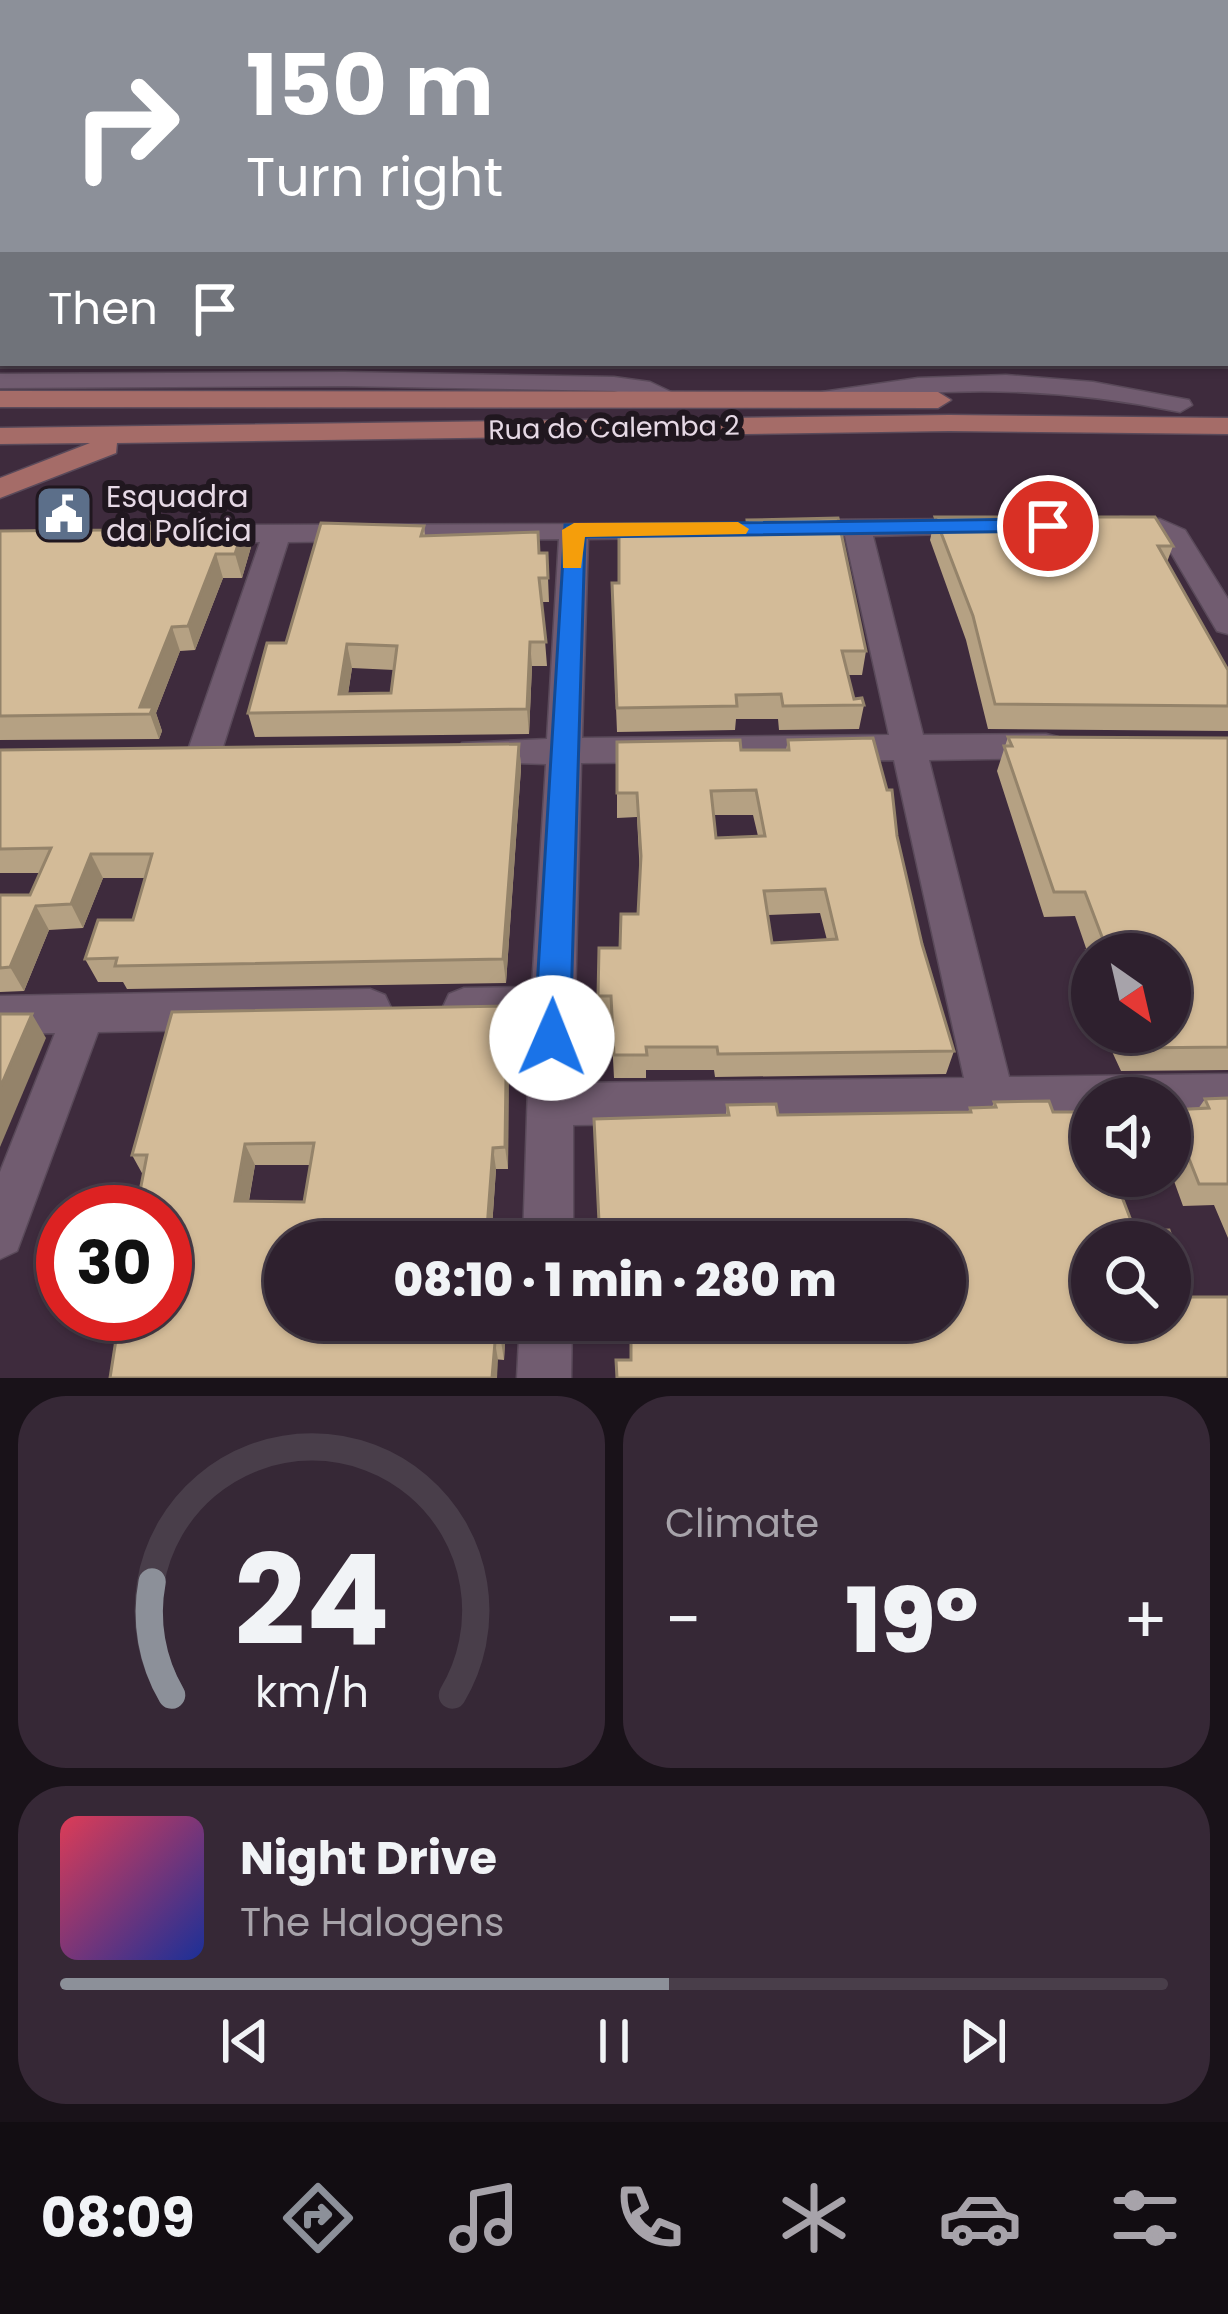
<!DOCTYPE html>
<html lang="en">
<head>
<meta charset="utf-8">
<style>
  body { margin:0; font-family:Poppins,sans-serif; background:#362836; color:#f1f3f6; height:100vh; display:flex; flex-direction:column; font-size:45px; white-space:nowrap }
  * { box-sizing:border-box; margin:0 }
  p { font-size:39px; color:#a7a3aa }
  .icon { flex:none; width:66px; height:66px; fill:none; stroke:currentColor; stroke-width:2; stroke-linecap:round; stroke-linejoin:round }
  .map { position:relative; height:1378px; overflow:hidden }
  .panel { display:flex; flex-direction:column; gap:18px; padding:18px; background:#191219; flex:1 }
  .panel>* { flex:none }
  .guide { position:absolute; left:0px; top:0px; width:1230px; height:366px; box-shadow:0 3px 9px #0004,0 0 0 3px #493e4a; background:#8c9099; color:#fff; overflow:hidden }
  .needle { width:78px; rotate:146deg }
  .tools { position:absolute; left:1071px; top:933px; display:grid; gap:24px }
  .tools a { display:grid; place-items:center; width:120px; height:120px; border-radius:50%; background:#2e202e; box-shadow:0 3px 9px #0004,0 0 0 3px #493e4a; font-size:60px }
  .speed { position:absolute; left:36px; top:1185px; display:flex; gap:24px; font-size:60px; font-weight:700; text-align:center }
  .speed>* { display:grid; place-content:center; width:156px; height:156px; border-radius:50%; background:#2e202e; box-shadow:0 3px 9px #0004,0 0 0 3px #493e4a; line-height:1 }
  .speed .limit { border:18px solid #d22; background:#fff; color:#111 }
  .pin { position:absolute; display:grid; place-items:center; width:102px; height:102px; color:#fff; margin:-51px; border:6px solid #fff; border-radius:50%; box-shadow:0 3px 12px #0007 }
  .me { position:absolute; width:132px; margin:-66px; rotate:1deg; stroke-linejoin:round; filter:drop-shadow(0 0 9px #0008) }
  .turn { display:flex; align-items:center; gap:42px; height:252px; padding:0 48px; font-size:54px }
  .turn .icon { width:156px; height:156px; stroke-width:2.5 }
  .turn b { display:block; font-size:84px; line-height:102px }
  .then { display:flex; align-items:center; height:114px; padding:0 48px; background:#0003; gap:24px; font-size:45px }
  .big { font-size:90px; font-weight:800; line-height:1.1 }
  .panel .card { flex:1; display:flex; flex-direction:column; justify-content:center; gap:18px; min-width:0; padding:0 42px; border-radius:48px; background:#362836 }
  .panel .dial { align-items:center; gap:0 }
  .dial svg { height:312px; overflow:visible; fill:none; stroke:#493e4a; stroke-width:7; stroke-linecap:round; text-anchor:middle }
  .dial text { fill:#f1f3f6; stroke:none }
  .song { display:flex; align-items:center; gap:36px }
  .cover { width:144px; height:144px; border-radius:18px; background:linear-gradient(135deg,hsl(350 70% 55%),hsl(230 70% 35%)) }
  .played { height:12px; border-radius:6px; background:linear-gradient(90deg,#8c9099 55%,#493e4a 55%) }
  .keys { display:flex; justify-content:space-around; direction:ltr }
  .heat { display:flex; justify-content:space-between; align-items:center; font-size:66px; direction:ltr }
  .panel .tiles { flex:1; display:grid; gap:18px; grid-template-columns:1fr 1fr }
  .card:last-child { grid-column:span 2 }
  .trip { position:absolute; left:264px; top:1221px; width:702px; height:120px; border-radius:60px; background:#2e202e; box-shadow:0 3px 9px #0004,0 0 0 3px #493e4a; font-weight:800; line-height:120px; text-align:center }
  .dock { display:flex; height:192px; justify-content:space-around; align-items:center; background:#120d12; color:#a7a3aa }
  .dock .icon { width:84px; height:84px }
  .dock .active { color:#8c9099 }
  .dock b { font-size:54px; color:#f1f3f6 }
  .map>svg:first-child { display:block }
</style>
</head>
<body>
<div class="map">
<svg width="1228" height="1378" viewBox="0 0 1228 1378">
  <rect width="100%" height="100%" fill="#3e2b3d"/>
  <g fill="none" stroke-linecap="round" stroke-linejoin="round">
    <defs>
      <g id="minor">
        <path d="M718 0H732V1L720 3Z"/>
        <path d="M817 0H831L833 3H819Z"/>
        <path d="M939 0H954L956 3H941Z"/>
        <path d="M1006 0H1021L1023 3H1008Z"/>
        <path d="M1087 0H1103L1105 3H1089Z"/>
        <path d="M1168 0H1181L1183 3H1170Z"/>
        <path d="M3 132V144L0 145V133Z"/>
        <rect x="1227" y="137" width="1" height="14"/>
        <rect x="0" y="261" width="3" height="12"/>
        <rect x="0" y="334" width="3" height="14"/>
        <path d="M344 372 614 377 650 382 688 400 676 407 614 391 344 386 0 388V374Z"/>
        <path d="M1006 375 1093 382 1189 400 1192 405 1180 412C1063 388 949 384 831 404L819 397 822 392 918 378Z"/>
        <path d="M1121 517 1160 519 1185 530 1228 599V634L1217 631 1164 541 1154 535 1111 531 1107 525 1111 519Z"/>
        <path d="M973 519 983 521 987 527 983 533 873 536 923 735 1046 734 1058 737 1063 746 1058 755 1046 758 929 760 1009 1077 1228 1074V1116L1170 1117V1098H1092V1118L573 1125V1242H523L530 1024 464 1026 449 1020 443 1007 449 994 464 988 532 987 546 764 462 761 457 752 462 743 547 739 559 539 288 542 221 753 216 762 204 766 192 762 187 753 260 542 203 543 189 534 203 525 671 524 675 530 671 536 661 538 588 539 582 738 889 735 845 536H797L783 528 797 520ZM894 760 964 1078 573 1083 581 763Z"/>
        <path d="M370 989 385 995 391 1008 385 1021 370 1027 98 1032 17 1251 0 1259V1172L55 1033 0 1034V996Z"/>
        <path d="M520 1320H572L571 1378H517Z"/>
      </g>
      <g id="major">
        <path d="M0 391 938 392 951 400 938 408 0 407Z"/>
        <path d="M949 415 1228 418V434L949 431 117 443 116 453 0 498V478L90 443 0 444V428Z"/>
      </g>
    </defs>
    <use href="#minor" stroke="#5a4a5a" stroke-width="3"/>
    <use href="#major" stroke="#5a4a5a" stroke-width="3"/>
    <use href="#minor" fill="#715c70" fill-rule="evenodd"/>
    <use href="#major" fill="#a56c68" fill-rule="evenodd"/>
  </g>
  <g fill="#b5a183" fill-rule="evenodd">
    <path d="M935 517 1173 546 1167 562 1228 670V731L988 729 966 640 930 540Z"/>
    <path d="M747 520 866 651 862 675H848L854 699 864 705 859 729 779 730 778 719H736L735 730 617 732 612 607 619 583 746 528Z"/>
    <path d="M424 526 425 536 539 553H547L549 602H542L547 666H532L529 734 255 737 248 713 286 643ZM352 668 394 670 391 693 348 694Z"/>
    <path d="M0 531 251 547 242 578H223L195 650 180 651 156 713 162 731 159 739 0 740Z"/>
    <path d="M1008 737 1228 738V1070L1121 1071 1103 1032H1170L1092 954V1008L1076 975 1087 951 1075 916 1044 917 997 771Z"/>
    <path d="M788 740 897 836 922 944 954 1051 946 1074 715 1077 714 1070H646V1078H614L611 1020H598L599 948H620L638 914 640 876 637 817 617 818V742L741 750H786ZM714 815H753L758 836 716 838ZM820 913 827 940 772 943 768 915Z"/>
    <path d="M519 744 521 768 506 983 127 989 123 982H98L85 959 133 920 145 878H103L83 928 49 930 24 991 0 992V895H30L40 873H0V750Z"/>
    <path d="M507 1006 509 1029 508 1169H496L491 1242H285V1320H506L504 1360 118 1326 109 1314H165L143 1175 132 1155ZM255 1165H310L304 1202 249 1201Z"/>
    <path d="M1228 1098V1238L1214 1205 1183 1206 1170 1170V1110L1198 1109 1205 1099Z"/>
    <path d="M1049 1101 1053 1112H1092V1176H1130L1119 1190 1135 1231 1169 1230 1191 1297H1228V1378H616V1360H630V1320H945V1242H600L594 1119 726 1115 727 1105 776 1104 778 1115 968 1112 970 1108 992 1107 994 1102ZM1092 1242H1170V1320H1092Z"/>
  </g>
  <g fill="#94836a">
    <path d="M245 523 251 547 242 578 235 554Z"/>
    <path d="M216 554 223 578 195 650 188 626Z"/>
    <path d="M172 627 180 651 156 713 162 731 159 739 150 714 140 707Z"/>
    <path d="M530 642 532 666 529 734 527 709Z"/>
    <path d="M347 644 352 668 345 712 339 694Z"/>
    <path d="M519 744 521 768 506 983 503 959Z"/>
    <path d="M91 854 103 878 83 928 71 904Z"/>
    <path d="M36 906 49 930 24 991 10 967Z"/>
    <path d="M507 1006 509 1029 508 1169 505 1147Z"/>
    <path d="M32 1014 46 1038 0 1147V1088Z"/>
    <path d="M245 1144 255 1165 245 1222 235 1201Z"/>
    <path d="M493 1148 496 1169 491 1242H486Z"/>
    <path d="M502 1320H506L504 1360 501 1341Z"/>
    <path d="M495 1342 498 1360 497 1378H492Z"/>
  </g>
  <g fill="#d3bb98" stroke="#94836a" stroke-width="3" fill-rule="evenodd">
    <path d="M935 517H1155L1173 546H1158L1228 670V706L995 704 973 616Z"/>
    <path d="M838 518 866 651H842L854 699 862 698 864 705 783 706 781 694 736 695 737 706 617 708 612 583H619V527L748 528 747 520Z"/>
    <path d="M107 523H245L235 554H216L188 626 172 627 140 707H153L150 714 0 716V531L103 530Z"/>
    <path d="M321 523 424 526 421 536 538 532 539 553H547L548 578H539L546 642H530L527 709 248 713 267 643H286ZM347 644 397 646 391 693 339 694Z"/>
    <path d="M1008 737 1228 738V1047L1134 1048 1127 1032H1170V954H1092V961L1087 951 1107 950 1085 892H1054L1004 746H1012Z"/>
    <path d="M873 738 887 790H892L897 836 922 944 954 1051 718 1054 717 1047H646L647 1055H614L611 996H598L599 948H620L621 914H638L641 856 637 793H617V742L740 740 741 750H789L788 740ZM756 790 765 836 716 838 711 791ZM825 889 837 939 772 943 764 891Z"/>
    <path d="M519 744 503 959 115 966 117 958 85 959 98 920H133L152 854H91L71 904 36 906 10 967 0 968V895H30L51 848 0 849V750Z"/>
    <path d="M507 1006 505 1147 493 1148 486 1242H285V1320H502L501 1341 495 1342 492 1378H110L120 1314H109H165V1212H136L147 1155H132L172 1012ZM314 1143 304 1202 235 1201 245 1144Z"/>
    <path d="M0 1014H32L0 1088Z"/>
    <path d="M1228 1098V1184H1199L1184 1146 1170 1147V1110L1209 1108 1205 1099Z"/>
    <path d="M1049 1101 1053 1112H1092V1176H1114L1135 1231 1169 1230 1191 1297H1228V1378H617L616 1360H631V1320H945V1242H600L594 1119 729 1115 727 1105 776 1104 778 1115 971 1112 970 1108 996 1107 994 1102ZM1092 1242H1170V1320H1092Z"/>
  </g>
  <path fill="#1a73e8" stroke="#114b97" stroke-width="3" d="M1048 519 1056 521V531L585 537 570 1038 565 1050 552 1054 539 1050 534 1038 565 525Z"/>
  <path fill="#f59e0b" d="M738 522 749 529 746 534 585 537 581 568H563L562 530 574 523Z"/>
  <defs>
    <symbol id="civic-square" viewBox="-11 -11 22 22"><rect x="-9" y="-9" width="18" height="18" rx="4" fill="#5c6f8a" stroke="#20171f"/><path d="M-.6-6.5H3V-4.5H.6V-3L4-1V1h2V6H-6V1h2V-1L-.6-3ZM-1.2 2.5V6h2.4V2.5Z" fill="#fff"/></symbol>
  </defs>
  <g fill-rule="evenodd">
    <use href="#civic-square" x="31" y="481" width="66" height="66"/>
  </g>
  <g text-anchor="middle" stroke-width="12" stroke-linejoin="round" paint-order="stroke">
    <g font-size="27" fill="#e6d9e5" stroke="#20171f">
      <text transform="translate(614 428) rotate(-1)" y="9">Rua do Calemba 2</text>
    </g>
    <g font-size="30" fill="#e6d9e5" stroke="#20171f" text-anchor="start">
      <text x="106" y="507">Esquadra<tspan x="106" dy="34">da Polícia</tspan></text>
    </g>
  </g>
</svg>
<div class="tools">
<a><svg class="needle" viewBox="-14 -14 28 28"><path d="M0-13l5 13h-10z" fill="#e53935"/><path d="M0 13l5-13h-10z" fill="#a7a3aa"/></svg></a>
<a><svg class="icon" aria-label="sound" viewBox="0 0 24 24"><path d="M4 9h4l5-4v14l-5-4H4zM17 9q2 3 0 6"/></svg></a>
<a><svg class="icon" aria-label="search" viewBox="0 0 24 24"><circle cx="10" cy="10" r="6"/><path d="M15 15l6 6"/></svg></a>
</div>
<div class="speed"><div class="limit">30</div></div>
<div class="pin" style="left:1048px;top:526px;background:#d93025"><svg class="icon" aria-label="arrive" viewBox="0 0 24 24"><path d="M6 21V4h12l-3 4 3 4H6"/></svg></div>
<svg class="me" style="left:552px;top:1038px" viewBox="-20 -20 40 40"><circle r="19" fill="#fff"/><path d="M0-13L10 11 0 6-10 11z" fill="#1a73e8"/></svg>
<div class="trip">08:10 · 1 min · 280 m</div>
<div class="guide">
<div class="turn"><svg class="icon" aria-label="right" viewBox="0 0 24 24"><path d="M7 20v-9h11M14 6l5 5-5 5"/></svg><div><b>150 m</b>Turn right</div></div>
<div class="then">Then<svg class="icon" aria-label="arrive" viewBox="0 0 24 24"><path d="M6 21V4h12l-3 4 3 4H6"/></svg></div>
</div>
</div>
<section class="panel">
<div class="tiles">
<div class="card dial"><svg viewBox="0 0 100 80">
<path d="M14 69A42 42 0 1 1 86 69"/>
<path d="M14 69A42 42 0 0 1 9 40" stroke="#8c9099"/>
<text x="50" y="56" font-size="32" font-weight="700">24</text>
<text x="50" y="72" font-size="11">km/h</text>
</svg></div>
<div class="card"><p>Climate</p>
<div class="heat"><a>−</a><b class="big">19°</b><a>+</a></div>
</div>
<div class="card">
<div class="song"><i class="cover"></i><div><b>Night Drive</b><p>The Halogens</p></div></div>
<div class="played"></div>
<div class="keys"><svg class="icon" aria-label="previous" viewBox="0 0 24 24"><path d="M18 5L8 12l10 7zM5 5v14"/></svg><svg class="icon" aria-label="pause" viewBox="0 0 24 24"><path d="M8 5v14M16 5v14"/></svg><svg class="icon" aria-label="next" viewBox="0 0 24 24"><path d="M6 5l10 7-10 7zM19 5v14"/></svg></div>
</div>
</div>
</section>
<nav class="dock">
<b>08:09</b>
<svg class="icon active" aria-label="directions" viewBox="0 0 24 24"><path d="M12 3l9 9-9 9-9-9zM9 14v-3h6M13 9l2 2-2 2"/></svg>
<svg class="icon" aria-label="music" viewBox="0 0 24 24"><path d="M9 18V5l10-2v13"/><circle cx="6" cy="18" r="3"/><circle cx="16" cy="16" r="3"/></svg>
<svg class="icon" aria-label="phone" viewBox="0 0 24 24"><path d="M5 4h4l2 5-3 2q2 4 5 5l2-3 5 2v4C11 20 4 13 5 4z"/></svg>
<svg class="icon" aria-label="climate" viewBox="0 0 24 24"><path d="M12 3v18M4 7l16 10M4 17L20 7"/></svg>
<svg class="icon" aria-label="car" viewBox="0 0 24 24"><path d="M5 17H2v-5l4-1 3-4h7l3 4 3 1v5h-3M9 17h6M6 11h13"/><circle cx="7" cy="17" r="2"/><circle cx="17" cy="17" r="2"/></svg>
<svg class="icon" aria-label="filters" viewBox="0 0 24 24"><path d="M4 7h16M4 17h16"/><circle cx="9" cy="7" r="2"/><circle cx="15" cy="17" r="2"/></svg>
</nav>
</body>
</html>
